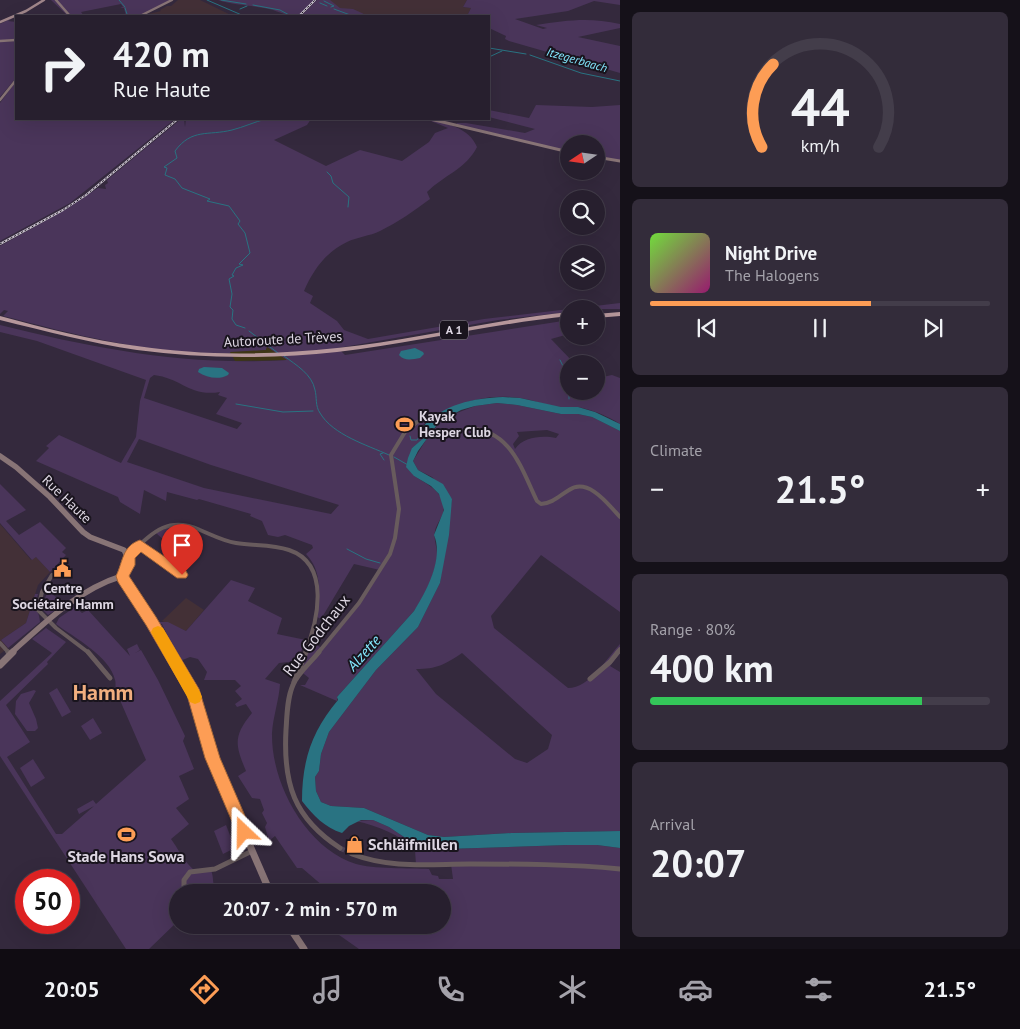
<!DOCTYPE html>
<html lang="en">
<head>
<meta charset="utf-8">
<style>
  body { margin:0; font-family:"PT Sans",sans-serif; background:#332c3a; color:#f1f3f6; height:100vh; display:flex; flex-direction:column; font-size:19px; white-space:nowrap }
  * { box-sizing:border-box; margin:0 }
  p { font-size:16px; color:#a4a2aa }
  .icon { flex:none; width:28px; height:28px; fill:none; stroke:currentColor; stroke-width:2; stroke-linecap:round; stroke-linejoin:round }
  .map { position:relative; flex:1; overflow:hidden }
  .sheet { display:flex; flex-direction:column; gap:12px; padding:12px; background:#151119; width:400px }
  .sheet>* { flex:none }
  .hud { position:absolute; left:15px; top:15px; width:475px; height:105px; border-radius:0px; box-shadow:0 5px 20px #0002,0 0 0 1px #433d4a; background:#271f2e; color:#f1f3f6; overflow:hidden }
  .needle { width:32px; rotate:257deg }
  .controls { position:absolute; left:560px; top:135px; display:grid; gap:10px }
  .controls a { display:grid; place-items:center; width:45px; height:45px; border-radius:50%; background:#271f2e; box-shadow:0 5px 20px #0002,0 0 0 1px #433d4a; font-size:25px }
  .speed { position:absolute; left:15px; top:869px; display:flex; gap:10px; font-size:25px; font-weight:700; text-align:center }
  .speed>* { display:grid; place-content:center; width:65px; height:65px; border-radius:50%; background:#271f2e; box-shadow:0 5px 20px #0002,0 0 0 1px #433d4a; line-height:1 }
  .speed .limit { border:8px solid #d22; background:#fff; color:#111 }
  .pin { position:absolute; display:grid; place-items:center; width:42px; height:42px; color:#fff; margin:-51px -21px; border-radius:50% 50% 50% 0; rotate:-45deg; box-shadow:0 0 5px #0007 }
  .pin .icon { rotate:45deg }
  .me { position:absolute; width:55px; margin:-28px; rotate:337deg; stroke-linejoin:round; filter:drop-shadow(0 0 4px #0008) }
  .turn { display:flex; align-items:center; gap:18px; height:105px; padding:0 15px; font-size:22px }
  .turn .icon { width:65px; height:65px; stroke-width:2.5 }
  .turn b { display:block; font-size:35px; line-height:42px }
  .big { font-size:38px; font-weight:700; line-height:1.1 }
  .sheet .card { flex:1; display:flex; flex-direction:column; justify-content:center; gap:8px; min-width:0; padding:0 18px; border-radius:8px; background:#332c3a }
  .sheet .dial { align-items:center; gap:0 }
  .dial svg { height:130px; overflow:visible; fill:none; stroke:#433d4a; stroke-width:7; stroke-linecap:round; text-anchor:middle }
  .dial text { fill:#f1f3f6; stroke:none }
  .song { display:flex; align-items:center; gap:15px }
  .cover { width:60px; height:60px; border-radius:8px; background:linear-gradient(135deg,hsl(100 70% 55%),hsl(320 70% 35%)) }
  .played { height:5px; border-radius:2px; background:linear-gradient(90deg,#fd9d55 65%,#433d4a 65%) }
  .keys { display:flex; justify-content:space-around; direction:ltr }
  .heat { display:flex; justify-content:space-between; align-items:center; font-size:28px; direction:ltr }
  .charge { height:8px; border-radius:4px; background:linear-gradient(90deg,#34c759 80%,#433d4a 0) }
  .trip { position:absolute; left:169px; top:884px; width:282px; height:50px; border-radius:25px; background:#271f2e; box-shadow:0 5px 20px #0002,0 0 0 1px #433d4a; font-weight:700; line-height:50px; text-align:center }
  .dock { display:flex; height:80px; justify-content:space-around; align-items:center; background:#100c12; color:#a4a2aa }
  .dock .icon { width:35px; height:35px }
  .dock .active { color:#fd9d55 }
  .dock b { font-size:22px; color:#f1f3f6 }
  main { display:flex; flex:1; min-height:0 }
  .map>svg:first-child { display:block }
</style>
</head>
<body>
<main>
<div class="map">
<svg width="620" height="949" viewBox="0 0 620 949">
  <rect width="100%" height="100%" fill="#34293d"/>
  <path fill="#433036" d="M186 598 204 610 186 631 162 621Z"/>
  <g fill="#433037">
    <path d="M178 0H200L233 16H140L161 11 160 10 167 6H171Z"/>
    <path d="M328 0H467L463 7 471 8 468 14H463L462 16 364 14 340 8Z"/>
    <path d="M0 524 31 560 36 557 50 572 38 585 26 623 1 640 8 648 0 654Z"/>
  </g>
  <g fill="#4a355a" fill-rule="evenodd">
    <path d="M51 0H170L139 16H126L124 8H120L123 7 121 4 81 12 84 16H68Z"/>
    <path d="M218 0H314L298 16C283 16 278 10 264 8 248 5 233 5 218 0Z"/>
    <path d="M317 0H330L340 8 353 9 364 14 416 16H301Z"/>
    <path d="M467 0H620V5L594 1 568 11 515 19 543 29 547 28 536 25C567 20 590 17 620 24V28L578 37 620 46V73L509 41 505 39 506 36 489 28V16H462L463 14H468L471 8 463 7Z"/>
    <path d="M16 16 8 21 16 22V39L0 41V24Z"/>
    <path d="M16 41V78L0 97V42Z"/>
    <path d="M16 81V119H175L70 203 0 241V103Z"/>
    <path d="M536 105 592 107 620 105V161L596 157V144H569V152L456 126 457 123H466L525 133 535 129 489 117V110L529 118Z"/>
    <path d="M181 119H184L185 127 186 119H311L307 125 274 140 326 166 360 150 402 161 429 142 435 133 448 128 426 119C445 123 469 127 477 147 466 169 444 175 427 192L430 199C414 211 398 222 380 231 370 236 357 237 347 242 326 252 313 270 304 291L313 296 310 303 337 321 344 330 368 339 484 319 620 303V309H569V312L498 320 338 348 345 355 569 320V334L551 339 573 362 581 361 584 364H569V391H596V376L598 378 612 375 620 378V424C608 416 591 409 577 407 572 407 566 408 561 407 547 406 534 400 520 398 479 392 447 407 417 429L425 434 423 440 412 448 414 476C427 484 448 494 443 513 441 519 436 525 435 531 433 539 438 549 437 558 434 577 424 596 414 611L337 697V701L300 685H305L309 678 299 670 307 654 316 625 319 626 318 646 323 648 359 603 380 570 354 564 321 619 317 617C319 593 323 572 306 554L313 548 312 545 285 535 278 537 268 535 262 521 250 516 251 514 199 499 197 500 167 492 166 501 144 490 140 514 120 502 118 497 36 461 49 448 46 446 59 435 121 463 136 437 140 401 146 380 37 341 0 332V325C97 349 185 366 286 360L267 347 266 350C178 362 88 338 3 316L8 311 4 310 0 314V246L65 210 98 188 106 189 105 185 108 183 107 180ZM154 375C181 378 190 397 220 392L218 395 227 398 216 414 242 423 237 429 144 398 150 378ZM139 439 211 465 339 505 331 514 204 488 127 462Z"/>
    <path d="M497 403 517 405 561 414H578L592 417 620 431V612L541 555 491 616 494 628 568 688C590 688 606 659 620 644V653L610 666 620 672V831L512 833 444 837 428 835 364 808 331 806 321 802 316 791 315 777 319 771 321 754 329 732 376 670 418 627 440 583 452 499 432 477 418 470 413 461 429 435 433 432 439 422 449 416 475 406ZM547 430 559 434 556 438C542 435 523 437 515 449L513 444 519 436 517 432ZM462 653 552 735 548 749 527 763 515 759 436 694 416 669C437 669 444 665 462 653Z"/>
    <path d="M0 484 26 510 6 521 19 535 40 522 66 548 62 552 66 555 50 572 36 557 32 560 0 523Z"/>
    <path d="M183 526 189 528 183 537 175 532 165 541 156 533 170 527Z"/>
    <path d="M231 580 255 588 248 601 282 618 277 634 306 640 297 661 279 663 265 679 280 684C279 700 273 717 272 733 271 784 306 848 356 864 371 869 411 868 429 869L432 875 438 876 439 879H453L451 864 416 865 415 850C399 834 378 826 356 821L373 820 389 827 416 845 446 849 567 845H597L620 848V949H359L332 930 336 925H442V892H330L302 868H297L275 836 269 841 265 827 267 823 262 813 264 810 260 799 252 798 238 776 246 771C235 745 233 736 252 713L246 704 237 707 235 704 242 699 235 691 241 686 235 680H204L207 672 198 659 190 657 180 661 168 643 170 641 162 624 157 623V622H168L186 631Z"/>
    <path d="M48 591 65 604 48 615 41 608Z"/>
    <path d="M35 594H38C32 614 39 607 40 622L8 648 1 640 26 623Z"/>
    <path d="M75 607 82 613 88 610 130 656 127 649 137 644 140 650 135 653 141 650 158 680 185 736 183 741 194 769 179 776 189 799 176 808 189 824 171 839C181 853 182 859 195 871L211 870C214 878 212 883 216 892H178L177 922 149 949H126L0 756V701L52 653 32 639 46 628 66 642 47 662 48 664 6 705 30 742 7 757 56 834H62L94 806 79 814 77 809 93 800 96 804 146 760 116 691C115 687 116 682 115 680 110 656 73 637 56 624L59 618Z"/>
    <path d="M57 688 71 712 62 717 49 693Z"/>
    <path d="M34 690 36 691 29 703 36 719 38 728 35 731H27L15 714 16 701 21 694Z"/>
    <path d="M93 718 102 733 90 740 81 726Z"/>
    <path d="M33 759 45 778 31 787 20 768Z"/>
    <path d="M226 825 235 848 223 854 214 831Z"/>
  </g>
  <path fill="#3e3616" d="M267 347 287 360 235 361 230 352 266 350Z"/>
  <g fill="#297382">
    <path d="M415 348 423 352 424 354 420 358C413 359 405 362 399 355L401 351Z"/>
    <path d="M204 367 222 368 229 373 228 375C219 380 207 378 198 372L199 369Z"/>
    <path d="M503 397 520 398 561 407H578L595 412 620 424V431L592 417 578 414H561L517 405 497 403 475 406 461 410 439 422 418 451 413 461 418 470 443 484 452 499 449 535 440 583 418 627 376 670 329 732 321 754 319 771 315 777 316 791 321 802 331 806 364 808 428 835 444 837 512 833 620 831V848L597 845H567L446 849 416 845 389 827 373 820H361L349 826 342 833C325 828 313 815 302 801 302 760 312 731 338 700L337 697 414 611C426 592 444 559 434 535L444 510 439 494 431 486 414 476 406 467 408 458 412 448 425 437 422 428C442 404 474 398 503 397Z"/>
  </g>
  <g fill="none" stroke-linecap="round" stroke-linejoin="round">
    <g stroke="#297382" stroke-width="1">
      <path d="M119 0 125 7"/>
      <path d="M207 0 244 16"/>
      <path d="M221 0 246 4"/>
      <path d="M324 1 334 6 331 7"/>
      <path d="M320 3 327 6"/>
      <path d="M253 5 280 10 291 16"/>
      <path d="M125 8 127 14"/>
      <path d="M240 9 247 6"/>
      <path d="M334 9 353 16"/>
      <path d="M489 48 526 54"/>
      <path d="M530 55 581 73 620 81"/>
      <path d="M489 57 502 51"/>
      <path d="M327 172 331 176 333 183 349 197 348 207"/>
      <path d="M245 328 236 325 232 319 233 310 230 307 232 294 229 279 234 276 232 275 236 268 243 265 239 264 250 253 245 233 238 224 240 221 229 206 207 201 210 199 182 188 175 179 165 175 167 168 164 167 177 158 175 151C192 128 208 136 232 130 244 127 254 122 266 119"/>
      <path d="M249 331 278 353"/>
      <path d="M284 356C296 365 312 374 315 390 317 397 315 406 320 413 333 435 367 445 389 455"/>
      <path d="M560 360 565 370 569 389"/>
      <path d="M569 391V399"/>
      <path d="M236 404 283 412 313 411"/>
      <path d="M410 436 411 440H417L422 433"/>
      <path d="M383 453 380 454 384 460"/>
      <path d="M394 457 408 465"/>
      <path d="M347 549 366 559 380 563"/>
    </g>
    <path stroke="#4e4356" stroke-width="5" stroke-dasharray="5 2.5" stroke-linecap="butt" d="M340 848 352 854"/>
    <path stroke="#685b5d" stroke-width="3" d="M415 424 421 419"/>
    <g stroke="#685b5d" stroke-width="4">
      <path d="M468 428C511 430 521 468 537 501L541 504C553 503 559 496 569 490 588 477 608 504 620 517"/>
      <path d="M140 545 182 575"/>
      <path d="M128 556C151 534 167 515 200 530 212 535 223 541 236 543 253 546 272 544 289 550 331 564 318 621 305 653"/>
      <path d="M52 575 42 592 38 610 56 628 89 653"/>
      <path d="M0 643 9 653"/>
      <path d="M318 653 359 603 390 554 395 538 399 509 391 455 405 432 417 422"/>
      <path d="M617 653 620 649"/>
    </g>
    <g stroke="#685b5d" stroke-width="5">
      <path d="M8 652 10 655"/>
      <path d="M88 652 110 678"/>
      <path d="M319 652C311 662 297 674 293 685 287 698 287 716 286 730 283 784 294 818 340 848"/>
      <path d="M590 679 610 662 618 652"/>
      <path d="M294 682 306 652"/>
      <path d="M352 854C391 869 430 864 470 864 520 864 570 864 620 869"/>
      <path d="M184 892V880L190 872 215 869 252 851"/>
    </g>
    <g stroke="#887476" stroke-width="2.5">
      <path d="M56 0 70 16"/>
      <path d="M140 16 172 0"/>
      <path d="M0 41 16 40"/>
      <path d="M0 100 16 80"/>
    </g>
    <g stroke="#887476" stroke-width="3">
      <path d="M430 119 569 152"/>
      <path d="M596 157 620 161"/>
    </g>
    <g stroke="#887476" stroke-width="5.5">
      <path d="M0 456 16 467 50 497 83 532 90 537 124 550 129 560 122 576"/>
      <path d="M122 576 170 653"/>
      <path d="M11 653C44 623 79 589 122 576"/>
    </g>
    <g stroke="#887476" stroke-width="7">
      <path d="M169 652 194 694 212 758 270 892"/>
      <path d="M0 665 13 652"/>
      <path d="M288 925 304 949"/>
    </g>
    <path stroke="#a0868a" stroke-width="2.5" d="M0 22 26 11 44 0"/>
    <g fill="#b6979b" fill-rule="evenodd">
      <path d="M569 312V316C491 324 415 343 337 352 270 359 203 359 137 350 90 343 45 331 0 320V316C45 328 90 340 137 346 203 356 270 355 337 348 415 340 491 320 569 312Z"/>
      <path d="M620 312V316L596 318V314Z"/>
    </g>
    <defs>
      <g id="rail">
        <path d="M299 16 315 0"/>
        <path d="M0 244 63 210 86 195 178 119"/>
      </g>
    </defs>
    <use href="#rail" stroke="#c8c0cd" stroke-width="2"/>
    <use href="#rail" stroke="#19141d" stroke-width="1" stroke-dasharray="2" stroke-linecap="butt"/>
  </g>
  <path fill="#fd9d55" stroke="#a46637" d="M140 540 186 571 188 575 186 578H177L141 552 135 558V565L129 576 156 617 199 689 220 758 252 832 250 838 244 841 239 838 205 758 187 695 146 625 118 582 116 576C123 562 122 546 140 540Z"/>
  <path fill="#f59e0b" d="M158 626 163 628 200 692 202 697 200 702 195 704 190 702 153 636 151 632 153 628Z"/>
  <defs>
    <symbol id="stadium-bare" viewBox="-9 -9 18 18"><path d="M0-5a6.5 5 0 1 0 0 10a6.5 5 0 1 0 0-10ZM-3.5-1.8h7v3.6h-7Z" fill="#fd9d55" stroke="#19141d" stroke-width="2.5" paint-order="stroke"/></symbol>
    <symbol id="civic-bare" viewBox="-9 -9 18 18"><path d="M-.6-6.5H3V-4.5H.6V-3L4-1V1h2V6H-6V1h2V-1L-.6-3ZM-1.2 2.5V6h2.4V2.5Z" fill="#fd9d55" stroke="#19141d" stroke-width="2.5" paint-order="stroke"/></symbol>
    <symbol id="shop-bare" viewBox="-9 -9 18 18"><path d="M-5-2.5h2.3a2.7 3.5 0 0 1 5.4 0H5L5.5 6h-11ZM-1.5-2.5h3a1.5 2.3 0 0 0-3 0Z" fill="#fd9d55" stroke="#19141d" stroke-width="2.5" paint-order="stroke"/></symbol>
  </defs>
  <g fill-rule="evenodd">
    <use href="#stadium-bare" x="392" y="412" width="25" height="25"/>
    <use href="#civic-bare" x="50" y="556" width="25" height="25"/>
    <use href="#stadium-bare" x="114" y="822" width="25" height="25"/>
    <use href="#shop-bare" x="342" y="832" width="25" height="25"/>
  </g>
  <g text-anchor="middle" stroke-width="4" stroke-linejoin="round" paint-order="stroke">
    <g font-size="12" font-style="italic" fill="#84e9ff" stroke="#19141d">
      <text transform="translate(577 60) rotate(16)" y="4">Itzegerbaach</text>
    </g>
    <rect fill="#19141d" stroke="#a39ca8" stroke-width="1" x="440" y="320.5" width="28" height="19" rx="4"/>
    <g font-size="12" font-weight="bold" fill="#ded7e3">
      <text x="454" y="334">A 1</text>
    </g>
    <g font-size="14" fill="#ded7e3" stroke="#19141d">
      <text transform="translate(283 339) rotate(-3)" y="5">Autoroute de Trèves</text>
      <text transform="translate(67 499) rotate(44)" y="5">Rue Haute</text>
    </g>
    <g font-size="14" font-weight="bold" fill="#ded7e3" stroke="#19141d" text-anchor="start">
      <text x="419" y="421">Kayak<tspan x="419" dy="16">Hesper Club</tspan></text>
      <text x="63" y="593" text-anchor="middle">Centre<tspan x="63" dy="16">Sociétaire Hamm</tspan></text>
    </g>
    <g font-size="15" font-style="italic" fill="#84e9ff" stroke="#19141d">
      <text transform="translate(364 653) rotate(-48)" y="5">Alzette</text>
    </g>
    <g font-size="16" fill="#ded7e3" stroke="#19141d">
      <text transform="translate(316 635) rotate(-52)" y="6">Rue Godchaux</text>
    </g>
    <g font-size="16" font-weight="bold" fill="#ded7e3" stroke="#19141d" text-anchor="start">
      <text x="368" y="850">Schläifmillen</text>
      <text x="126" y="862" text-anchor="middle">Stade Hans Sowa</text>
    </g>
    <g font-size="22" font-weight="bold" fill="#f1ae7f" stroke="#19141d">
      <text x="103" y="700">Hamm</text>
    </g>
  </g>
</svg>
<div class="controls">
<a><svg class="needle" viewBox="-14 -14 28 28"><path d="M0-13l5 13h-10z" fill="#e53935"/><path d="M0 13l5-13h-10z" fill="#a4a2aa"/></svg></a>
<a><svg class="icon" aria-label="search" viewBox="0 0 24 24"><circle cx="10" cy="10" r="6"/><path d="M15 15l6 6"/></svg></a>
<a><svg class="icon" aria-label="layers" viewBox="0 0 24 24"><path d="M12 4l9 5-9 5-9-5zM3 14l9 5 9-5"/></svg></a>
<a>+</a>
<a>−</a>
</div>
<div class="speed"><div class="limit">50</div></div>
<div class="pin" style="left:182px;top:575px;background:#d93025"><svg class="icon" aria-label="arrive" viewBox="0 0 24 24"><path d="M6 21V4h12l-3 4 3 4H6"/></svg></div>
<svg class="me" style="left:244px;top:832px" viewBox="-20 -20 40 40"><path d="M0-17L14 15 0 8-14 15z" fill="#fd9d55" stroke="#fff" stroke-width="4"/></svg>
<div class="trip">20:07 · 2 min · 570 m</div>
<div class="hud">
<div class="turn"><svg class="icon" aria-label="right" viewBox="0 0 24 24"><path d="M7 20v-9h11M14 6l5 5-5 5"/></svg><div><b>420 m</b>Rue Haute</div></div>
</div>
</div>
<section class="sheet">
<div class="card dial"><svg viewBox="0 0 100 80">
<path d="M14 69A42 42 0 1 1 86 69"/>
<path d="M14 69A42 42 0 0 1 21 18" stroke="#fd9d55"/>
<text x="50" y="56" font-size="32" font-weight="700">44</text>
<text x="50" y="72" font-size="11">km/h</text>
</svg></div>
<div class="card">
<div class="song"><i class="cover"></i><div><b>Night Drive</b><p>The Halogens</p></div></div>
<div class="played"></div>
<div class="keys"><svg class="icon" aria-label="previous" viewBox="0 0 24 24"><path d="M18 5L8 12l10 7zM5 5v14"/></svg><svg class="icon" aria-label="pause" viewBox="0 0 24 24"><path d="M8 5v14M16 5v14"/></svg><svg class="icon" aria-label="next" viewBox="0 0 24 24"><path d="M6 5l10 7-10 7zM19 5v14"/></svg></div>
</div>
<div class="card"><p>Climate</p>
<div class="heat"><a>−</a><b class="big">21.5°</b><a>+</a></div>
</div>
<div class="card"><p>Range · 80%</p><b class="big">400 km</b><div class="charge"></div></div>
<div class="card"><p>Arrival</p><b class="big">20:07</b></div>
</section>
</main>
<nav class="dock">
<b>20:05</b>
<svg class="icon active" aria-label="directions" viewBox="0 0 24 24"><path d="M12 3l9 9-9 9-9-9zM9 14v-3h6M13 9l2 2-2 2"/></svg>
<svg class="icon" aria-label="music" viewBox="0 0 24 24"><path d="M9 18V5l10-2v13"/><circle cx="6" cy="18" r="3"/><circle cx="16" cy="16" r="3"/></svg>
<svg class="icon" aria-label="phone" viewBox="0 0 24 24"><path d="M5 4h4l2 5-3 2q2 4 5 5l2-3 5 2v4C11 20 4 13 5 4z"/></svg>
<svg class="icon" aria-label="climate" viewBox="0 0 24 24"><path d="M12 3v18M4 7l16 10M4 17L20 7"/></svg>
<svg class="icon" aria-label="car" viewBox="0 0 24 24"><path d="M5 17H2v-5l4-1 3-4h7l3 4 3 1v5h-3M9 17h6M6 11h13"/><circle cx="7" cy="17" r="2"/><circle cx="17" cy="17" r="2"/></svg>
<svg class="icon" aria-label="filters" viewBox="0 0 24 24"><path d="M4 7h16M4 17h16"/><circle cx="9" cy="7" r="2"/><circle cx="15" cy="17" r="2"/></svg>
<b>21.5°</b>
</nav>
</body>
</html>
